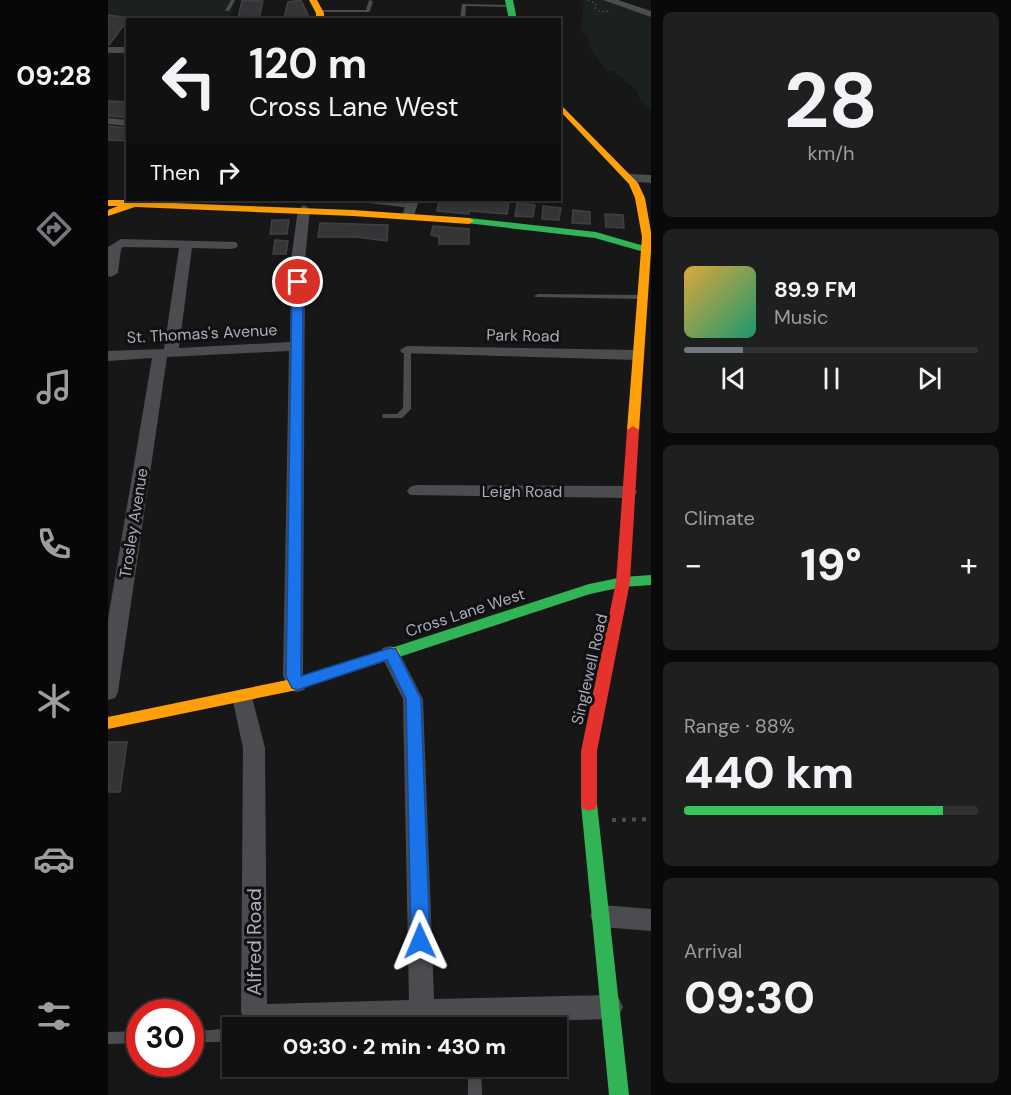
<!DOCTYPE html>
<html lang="en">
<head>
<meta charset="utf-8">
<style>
  body { margin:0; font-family:"DM Sans",sans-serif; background:#1e1f1f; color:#f1f3f6; height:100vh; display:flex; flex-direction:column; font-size:22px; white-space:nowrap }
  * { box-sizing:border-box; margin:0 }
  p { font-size:20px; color:#9c9d9f }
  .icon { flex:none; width:33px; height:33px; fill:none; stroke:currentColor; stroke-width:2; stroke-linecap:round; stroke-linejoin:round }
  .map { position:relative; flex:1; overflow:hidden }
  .drawer { display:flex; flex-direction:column; gap:12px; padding:12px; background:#090909; width:360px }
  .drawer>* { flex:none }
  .guide { position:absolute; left:18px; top:18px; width:435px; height:183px; border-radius:0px; box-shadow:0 3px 9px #0003,0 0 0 2px #303131; background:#111; color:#f1f3f6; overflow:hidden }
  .speed { position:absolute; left:18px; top:999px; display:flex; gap:12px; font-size:30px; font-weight:700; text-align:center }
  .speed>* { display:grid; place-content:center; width:78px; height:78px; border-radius:50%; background:#111; box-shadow:0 3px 9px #0003,0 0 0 2px #303131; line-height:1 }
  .speed .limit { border:9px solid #d22; background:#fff; color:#111 }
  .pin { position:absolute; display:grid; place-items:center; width:51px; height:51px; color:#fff; margin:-26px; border:3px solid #fff; border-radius:50%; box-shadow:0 2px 6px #0007 }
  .me { position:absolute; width:66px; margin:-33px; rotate:359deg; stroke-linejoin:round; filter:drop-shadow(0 0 4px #0008) }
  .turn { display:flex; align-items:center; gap:21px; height:126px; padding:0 24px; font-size:27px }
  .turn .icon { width:78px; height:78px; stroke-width:2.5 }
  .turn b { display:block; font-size:42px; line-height:51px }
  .then { display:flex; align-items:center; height:57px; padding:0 24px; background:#0003; gap:12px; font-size:22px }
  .big { font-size:45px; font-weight:800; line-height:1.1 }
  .drawer .widget { flex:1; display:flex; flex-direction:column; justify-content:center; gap:9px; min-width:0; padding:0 21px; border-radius:9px; background:#1e1f1f }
  .drawer .dial { align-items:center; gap:0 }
  .dial b { font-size:78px; line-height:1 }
  .song { display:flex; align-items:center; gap:18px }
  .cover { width:72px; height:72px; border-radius:9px; background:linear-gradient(135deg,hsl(40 70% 55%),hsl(160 70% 35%)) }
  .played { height:6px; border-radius:3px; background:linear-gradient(90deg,#757880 20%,#303131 20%) }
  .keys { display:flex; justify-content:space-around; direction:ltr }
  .heat { display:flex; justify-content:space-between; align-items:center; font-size:33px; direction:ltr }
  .charge { height:9px; border-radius:4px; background:linear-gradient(90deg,#34c759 88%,#303131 0) }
  .trip { position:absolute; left:114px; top:1017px; width:345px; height:60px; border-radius:0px; background:#111; box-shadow:0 3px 9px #0003,0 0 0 2px #303131; font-weight:800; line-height:60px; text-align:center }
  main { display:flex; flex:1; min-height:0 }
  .tab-bar { display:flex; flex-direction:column; width:108px; justify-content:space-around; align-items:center; background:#070707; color:#9c9d9f }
  .tab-bar .icon { width:42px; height:42px }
  .tab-bar .current { color:#757880 }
  .tab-bar b { font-size:27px; color:#f1f3f6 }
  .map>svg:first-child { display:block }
</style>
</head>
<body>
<main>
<nav class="tab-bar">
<b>09:28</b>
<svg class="icon current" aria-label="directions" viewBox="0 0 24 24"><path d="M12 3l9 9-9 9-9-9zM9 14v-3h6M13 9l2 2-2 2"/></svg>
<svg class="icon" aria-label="music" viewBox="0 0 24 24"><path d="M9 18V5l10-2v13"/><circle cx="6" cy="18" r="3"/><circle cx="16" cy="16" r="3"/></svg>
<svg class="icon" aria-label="phone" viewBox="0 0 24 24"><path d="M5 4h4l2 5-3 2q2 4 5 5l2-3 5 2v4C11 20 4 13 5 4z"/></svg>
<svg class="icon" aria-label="climate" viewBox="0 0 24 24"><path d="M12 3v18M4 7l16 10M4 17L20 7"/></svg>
<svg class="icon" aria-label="car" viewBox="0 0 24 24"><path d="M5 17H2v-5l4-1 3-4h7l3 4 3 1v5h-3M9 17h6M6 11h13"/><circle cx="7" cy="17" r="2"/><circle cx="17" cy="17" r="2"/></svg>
<svg class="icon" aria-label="filters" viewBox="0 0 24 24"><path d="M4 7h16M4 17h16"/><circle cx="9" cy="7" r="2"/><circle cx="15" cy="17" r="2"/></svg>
</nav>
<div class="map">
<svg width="543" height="1095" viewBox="0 0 543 1095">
  <rect width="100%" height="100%" fill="#171717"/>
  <g fill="#1b211c">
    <path d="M0 0H128L122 19 0 20Z"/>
    <path d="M471 0H495L543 15V111L532 100 528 90 506 71H499L480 45 483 42 473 29 476 2Z"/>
  </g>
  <g fill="#343537" stroke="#3f4043" stroke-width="1.5">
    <path d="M134 0 155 1 151 19H130Z"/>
    <path d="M193 0 202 19 176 18 180 2Z"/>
    <path d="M0 15 21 18 1 45H0Z"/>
    <path d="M0 101 20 102V118L0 116Z"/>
    <path d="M0 126 20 128V141L0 140Z"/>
    <path d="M335 200H376L401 202 399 214 361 211V214L329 211 331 201Z"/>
    <path d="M409 203 427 205 425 217 407 216Z"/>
    <path d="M435 206 453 208 451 220 434 219Z"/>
    <path d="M465 210 482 212V224L464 223Z"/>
    <path d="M497 214 515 215 516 228 498 227Z"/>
    <path d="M164 220H181L179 234H162Z"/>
    <path d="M212 223 280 225 279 241 248 237H210Z"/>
    <path d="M325 226 361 229V244H331V237L323 235Z"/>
    <path d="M167 240 180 241 178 254H165Z"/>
    <path d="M0 742H19L12 792H0Z"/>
  </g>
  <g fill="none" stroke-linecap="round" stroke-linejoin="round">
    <path stroke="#4d4e52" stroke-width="1.5" stroke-dasharray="1.5 3" stroke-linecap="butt" d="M480 0 488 4 486 7 492 12 501 11"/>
    <path stroke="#4d4e52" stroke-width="4" stroke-dasharray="4 6" stroke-linecap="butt" d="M504 820 543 819"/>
    <g fill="#4b4c50" fill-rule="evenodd">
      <path d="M123 0H127L121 11H117Z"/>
      <path d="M261 0 265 1 262 11 260 12H212L210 11 212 10H258Z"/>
      <path d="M354 4 402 5 404 6 402 7 358 6 357 20H352Z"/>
      <path d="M96 16H98V18L25 19 23 18 25 17Z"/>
      <path d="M249 200H264L303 204 306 206 303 208 252 202Z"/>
      <path d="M430 294 533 295 537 297 533 299 428 297 426 296Z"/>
      <path d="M296 348H299L303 350V409L294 418H275L274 416 275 414H289L295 408Z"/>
      <path d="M364 1005 368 1007 370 1011V1028H358V1011L360 1007Z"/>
      <path d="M144 1007 148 1009 150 1013 148 1017 138 1028H124V1036L112 1042H82V1030C97 1030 113 1032 125 1023 132 1018 136 1010 144 1007Z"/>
      <path d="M32 1031V1043L0 1044V1032Z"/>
      <path d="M360 1066H373L374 1095H360Z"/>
    </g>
    <g fill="#4b4c50" fill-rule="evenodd">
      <path d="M495 0H510L543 11V17Z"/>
      <rect x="0" y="47" width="20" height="6"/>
      <path d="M0 118 20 120V126L0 124Z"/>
      <path d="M522 174 543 175V183L518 181 516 178 518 175Z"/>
      <path d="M299 200H311L306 216 300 220 294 216Z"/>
      <path d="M196 205 202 209 197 260 195 676 199 684 196 690 189 692 182 690 175 676 181 351 59 357 10 692 7 698 0 700V619L44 358 0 361V351L56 349 71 248 16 247 13 249 10 273 3 277 0 276V247L13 239 128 242 130 245 128 248 123 249 84 248 71 348 182 342 183 260 190 209Z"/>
      <path d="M299 346 529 350 537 355 529 360 294 353 292 350Z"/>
      <path d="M308 485 520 486 526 488 529 492 526 496 520 498 302 495 299 491 302 487Z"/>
      <path d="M282 646 289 648 315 699 326 999 502 995 511 998 515 1007 511 1016 502 1019 187 1028H155L137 1021 133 1012 135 748 124 697 127 691 134 689 141 691 144 697 157 748 159 1004 301 1000 295 699 272 653 275 648Z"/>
      <path d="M494 905 543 909V931L494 927 486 924 482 916 486 908Z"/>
    </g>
    <g fill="#30b455" fill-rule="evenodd">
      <path d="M397 0H405L409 20H401Z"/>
      <path d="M361 218 488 232 543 248V254L487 238 358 223 356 221Z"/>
      <path d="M543 575V585L515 587 482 594 285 659 280 657 278 653 280 649 481 584 515 577Z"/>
      <path d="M481 797 487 799 489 804 521 1095H501L473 804 475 799Z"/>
    </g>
    <g fill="#ff9f0a" fill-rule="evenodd">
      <path d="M201 0H209L216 13V20H208V13Z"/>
      <path d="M452 104 530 183 537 198 543 232V251L531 430 525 434 519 430 534 237 527 198 521 184 452 111Z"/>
      <path d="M0 200H42L41 202H55L54 200H63L65 203 245 210 361 218 366 221 361 224 245 216 27 207 0 216V210L10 206H0Z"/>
      <path d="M285 647 290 649 292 653 290 657 189 690 0 729V717L189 678Z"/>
    </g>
    <path fill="#e5322d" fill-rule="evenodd" d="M525 426 531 430 522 582 489 751V804L487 809 481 811 475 809 473 804V751L508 582 519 430Z"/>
  </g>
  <path fill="#1a73e8" stroke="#114b97" stroke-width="1.5" d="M190 279 195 282 193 676 282 648 288 649 313 699 322 941 319 947 312 949 306 947 303 941 298 699 279 660 189 690 184 688 178 676 184 282Z"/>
  <g text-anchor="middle" stroke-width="6" stroke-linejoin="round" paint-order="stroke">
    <g font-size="16" fill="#a8adb8" stroke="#111113">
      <text transform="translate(94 333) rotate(-3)" y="6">St. Thomas's Avenue</text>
      <text transform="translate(415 335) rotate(1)" y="6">Park Road</text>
      <text x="414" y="497">Leigh Road</text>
      <text transform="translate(25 523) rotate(-81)" y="6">Trosley Avenue</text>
      <text transform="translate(357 612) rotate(-18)" y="6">Cross Lane West</text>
      <text transform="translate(481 669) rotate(-77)" y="6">Singlewell Road</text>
    </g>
    <g font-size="20" fill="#a8adb8" stroke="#111113">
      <text transform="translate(146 942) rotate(-90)" y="7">Alfred Road</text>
    </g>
  </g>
</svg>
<div class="speed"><div class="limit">30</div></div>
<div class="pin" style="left:190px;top:282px;background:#d93025"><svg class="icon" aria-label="arrive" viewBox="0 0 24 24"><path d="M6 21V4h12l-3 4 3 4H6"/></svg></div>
<svg class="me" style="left:312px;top:941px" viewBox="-20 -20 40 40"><path d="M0-17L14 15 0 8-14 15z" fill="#1a73e8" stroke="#fff" stroke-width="4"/></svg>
<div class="trip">09:30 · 2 min · 430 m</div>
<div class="guide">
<div class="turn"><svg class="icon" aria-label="left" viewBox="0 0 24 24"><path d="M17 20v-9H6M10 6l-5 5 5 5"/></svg><div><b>120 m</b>Cross Lane West</div></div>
<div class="then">Then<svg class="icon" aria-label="right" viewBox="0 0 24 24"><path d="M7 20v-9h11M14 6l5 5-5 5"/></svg></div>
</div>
</div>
<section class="drawer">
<div class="widget dial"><b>28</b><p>km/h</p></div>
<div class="widget">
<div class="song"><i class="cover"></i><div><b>89.9 FM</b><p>Music</p></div></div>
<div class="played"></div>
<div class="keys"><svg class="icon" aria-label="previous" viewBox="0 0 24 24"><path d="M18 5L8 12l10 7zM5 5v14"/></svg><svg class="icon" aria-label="pause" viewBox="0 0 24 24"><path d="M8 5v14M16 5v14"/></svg><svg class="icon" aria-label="next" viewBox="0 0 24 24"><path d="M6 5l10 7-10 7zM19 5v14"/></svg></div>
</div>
<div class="widget"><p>Climate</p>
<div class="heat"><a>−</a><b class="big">19°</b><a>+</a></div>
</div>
<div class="widget"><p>Range · 88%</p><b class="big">440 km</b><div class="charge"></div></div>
<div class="widget"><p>Arrival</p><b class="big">09:30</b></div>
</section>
</main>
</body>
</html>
